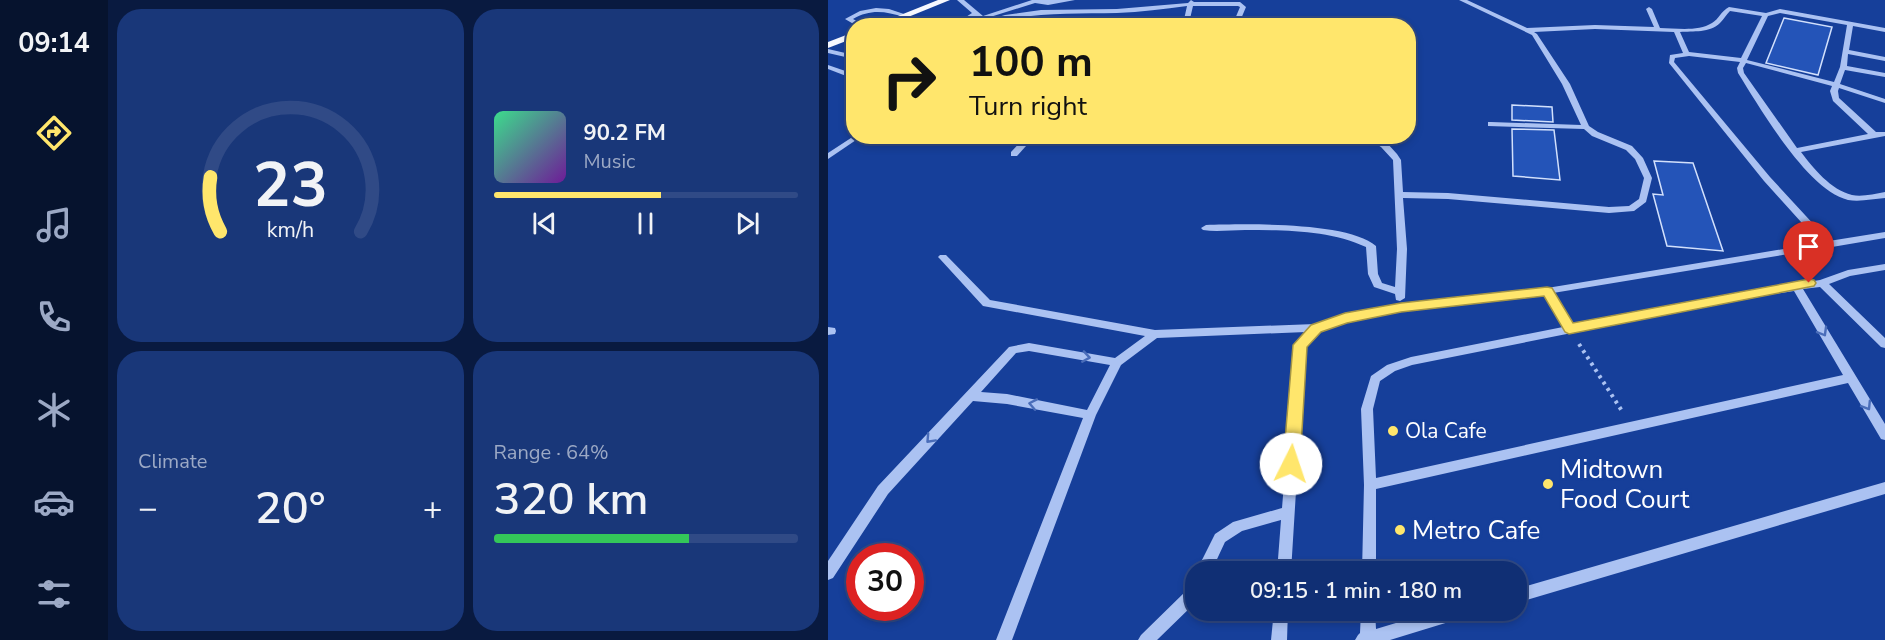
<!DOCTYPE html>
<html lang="en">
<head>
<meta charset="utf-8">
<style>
  body { margin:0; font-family:"Nunito Sans",sans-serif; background:#193779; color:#f1f3f6; height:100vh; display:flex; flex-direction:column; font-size:22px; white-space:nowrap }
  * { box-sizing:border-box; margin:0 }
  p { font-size:20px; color:#9ca9c5 }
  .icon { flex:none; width:33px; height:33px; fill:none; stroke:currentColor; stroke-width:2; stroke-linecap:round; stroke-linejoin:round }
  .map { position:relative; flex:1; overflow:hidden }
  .panel { display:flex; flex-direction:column; gap:9px; padding:9px; background:#091a40; width:720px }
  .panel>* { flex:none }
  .banner { position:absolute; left:18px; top:18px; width:570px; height:126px; border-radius:24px; box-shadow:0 3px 9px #0003,0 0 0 2px #304a86; background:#ffe66c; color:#111; overflow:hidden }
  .speed { position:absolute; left:18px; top:543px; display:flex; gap:12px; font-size:30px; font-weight:700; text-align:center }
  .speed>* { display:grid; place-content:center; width:78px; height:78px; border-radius:50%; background:#102f74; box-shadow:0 3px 9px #0003,0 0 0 2px #304a86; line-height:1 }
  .speed .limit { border:9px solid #d22; background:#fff; color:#111 }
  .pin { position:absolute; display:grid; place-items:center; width:51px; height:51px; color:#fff; margin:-62px -26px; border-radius:50% 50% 50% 0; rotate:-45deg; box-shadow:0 0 6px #0007 }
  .pin .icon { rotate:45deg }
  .me { position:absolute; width:66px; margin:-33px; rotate:4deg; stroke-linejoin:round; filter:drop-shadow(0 0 4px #0008) }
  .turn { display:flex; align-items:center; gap:21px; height:126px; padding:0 24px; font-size:27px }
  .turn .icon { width:78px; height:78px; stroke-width:2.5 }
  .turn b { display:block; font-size:42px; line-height:51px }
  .big { font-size:45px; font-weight:600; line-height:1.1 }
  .panel .widget { flex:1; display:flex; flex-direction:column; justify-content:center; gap:9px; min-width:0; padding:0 21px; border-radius:24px; background:#193779 }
  .panel .dial { align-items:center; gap:0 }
  .dial svg { height:156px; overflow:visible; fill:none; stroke:#304a86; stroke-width:7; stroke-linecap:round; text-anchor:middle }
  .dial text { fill:#f1f3f6; stroke:none }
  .song { display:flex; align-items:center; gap:18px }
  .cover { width:72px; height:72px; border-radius:9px; background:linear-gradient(135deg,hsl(150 70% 55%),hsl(280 70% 35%)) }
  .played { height:6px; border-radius:3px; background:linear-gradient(90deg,#ffe66c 55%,#304a86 55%) }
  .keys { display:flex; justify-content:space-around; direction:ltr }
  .heat { display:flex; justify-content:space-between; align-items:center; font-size:33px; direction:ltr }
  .charge { height:9px; border-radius:4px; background:linear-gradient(90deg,#34c759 64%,#304a86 0) }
  .panel .tiles { flex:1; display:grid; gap:9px; grid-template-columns:repeat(2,1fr) }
  .trip { position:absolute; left:357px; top:561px; width:342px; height:60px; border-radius:24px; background:#102f74; box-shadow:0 3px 9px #0003,0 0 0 2px #304a86; font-weight:600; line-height:60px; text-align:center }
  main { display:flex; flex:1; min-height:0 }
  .tabs { display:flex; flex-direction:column; width:108px; justify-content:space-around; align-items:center; background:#06132e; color:#9ca9c5 }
  .tabs .icon { width:42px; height:42px }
  .tabs .current { color:#ffe66c }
  .tabs b { font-size:27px; color:#f1f3f6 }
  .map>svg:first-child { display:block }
</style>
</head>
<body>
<main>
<nav class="tabs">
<b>09:14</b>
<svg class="icon current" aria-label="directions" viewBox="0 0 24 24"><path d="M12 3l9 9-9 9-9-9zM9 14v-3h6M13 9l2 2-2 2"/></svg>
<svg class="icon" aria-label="music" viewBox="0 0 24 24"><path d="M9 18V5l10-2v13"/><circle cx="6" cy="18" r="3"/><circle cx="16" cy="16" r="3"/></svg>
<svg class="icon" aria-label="phone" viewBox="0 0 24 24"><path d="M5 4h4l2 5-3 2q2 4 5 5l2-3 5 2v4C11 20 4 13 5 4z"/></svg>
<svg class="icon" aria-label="climate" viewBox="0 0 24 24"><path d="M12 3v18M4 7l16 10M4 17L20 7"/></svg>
<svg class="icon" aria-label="car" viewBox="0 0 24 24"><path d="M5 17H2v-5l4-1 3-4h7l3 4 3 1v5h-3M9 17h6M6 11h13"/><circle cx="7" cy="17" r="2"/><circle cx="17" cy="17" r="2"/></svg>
<svg class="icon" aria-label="filters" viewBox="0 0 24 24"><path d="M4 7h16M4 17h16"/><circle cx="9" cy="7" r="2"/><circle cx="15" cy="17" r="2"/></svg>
</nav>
<section class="panel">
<div class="tiles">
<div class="widget dial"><svg viewBox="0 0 100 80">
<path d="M14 69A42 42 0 1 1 86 69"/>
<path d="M14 69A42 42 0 0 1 9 41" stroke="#ffe66c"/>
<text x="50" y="56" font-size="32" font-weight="700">23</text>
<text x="50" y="72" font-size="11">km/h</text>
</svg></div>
<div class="widget">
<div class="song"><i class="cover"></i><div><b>90.2 FM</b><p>Music</p></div></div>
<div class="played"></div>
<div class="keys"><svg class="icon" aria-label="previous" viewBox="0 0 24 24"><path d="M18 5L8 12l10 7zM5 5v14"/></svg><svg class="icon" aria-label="pause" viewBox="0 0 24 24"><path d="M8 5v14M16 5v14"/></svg><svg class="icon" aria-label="next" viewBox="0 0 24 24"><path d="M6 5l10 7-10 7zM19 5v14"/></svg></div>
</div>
<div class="widget"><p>Climate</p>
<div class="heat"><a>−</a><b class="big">20°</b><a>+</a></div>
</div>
<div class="widget"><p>Range · 64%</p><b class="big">320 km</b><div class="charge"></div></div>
</div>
</section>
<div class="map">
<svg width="1057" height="640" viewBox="0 0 1057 640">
  <rect width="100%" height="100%" fill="#163f9a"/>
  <g fill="#2454b8" stroke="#d2e0fc" stroke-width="1.5">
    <path d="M956 18 1004 27 990 75 938 63Z"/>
    <path d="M684 105 724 107 725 122 684 120Z"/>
    <path d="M684 129 726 130 732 180 685 176Z"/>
    <path d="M826 161 865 163 895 251 839 246 825 194 835 195Z"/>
  </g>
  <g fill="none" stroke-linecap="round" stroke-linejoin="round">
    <path stroke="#abc2f2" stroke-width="4" stroke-dasharray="3 4.5" stroke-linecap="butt" d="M751 344 794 411"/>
    <g fill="#abc2f2" fill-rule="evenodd">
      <path d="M129 0H136L155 16 204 0H247L220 5 207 3 159 18 160 20 177 15 213 10 289 9 360 3 363 0 366 2H412L418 7 410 26H404L412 7 410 6H365L361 23 364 26 355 24 359 6C336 9 313 12 289 13 245 14 203 12 160 24L148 16 132 26H124L144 13Z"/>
      <path d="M631 0H639L699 28 767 25 826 27 818 9 821 7 824 9 832 28C847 28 870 32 884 23 891 19 893 11 901 7L938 13 952 9 1057 28V32L1025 26 1021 50 1057 57V61L1020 54 1019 66 1057 73V77L1017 70 1012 84 1057 99V103L1011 88 1010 91 1011 98 1048 132H1057V136L973 152C985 168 1003 190 1024 195 1034 197 1046 194 1057 192V198C1045 199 1032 202 1020 200 979 190 932 108 910 73L909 68 912 62 861 56 847 58 846 62 942 177 1001 241 1057 232V238L1004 247 1000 249 997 248 725 293 744 326 919 292 992 280 1020 270 1057 264V270L1022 276 1001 284 1057 338V348L1053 347 992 287 975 289 1057 424V440L1053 439 1020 383 548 489V572H534L536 485 533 409 543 376 559 365 583 357 735 327 716 295 573 312 518 321 492 331 477 346 463 572H449L453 520 414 531 397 542 383 572H368L387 534 405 522 454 508 467 345 478 332 329 338 293 365 268 415 184 640H168L255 418 179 404 145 401 60 494 5 578 0 580V561L50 486 181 347 201 343 287 358 317 336 155 306 112 259 110 257 112 255H118L162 300 327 330 487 324 517 314 573 304 719 288 992 243 936 181 841 63 842 55 855 53 846 32 767 29 706 32 709 34 742 84 761 126 770 132 804 146 815 158 824 178 818 202 806 211 781 213 620 199 575 198 579 249 577 298 572 301 568 300 567 294 546 287 540 274 538 247C502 230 458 230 417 230 403 230 388 232 375 230L373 228 378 225C416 224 520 221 548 246L550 274 554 283 567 287 569 249 565 160 553 147 535 136 551 138 559 143 569 154 573 160 575 192 620 193 781 207 801 206 811 199 816 178 807 159 798 150 764 136 756 129 660 126V122H663L753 125 734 84 704 35ZM902 11 934 16 913 58 861 52 852 32C865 31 882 33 892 23 896 19 898 15 902 11ZM952 13 1019 25 1012 67 1006 82 919 60 940 16ZM918 63 1004 86 1002 91 1005 101 1040 134 969 148 916 73 915 68ZM966 291 1015 375 548 478 545 409 552 381 567 371 584 365 919 298ZM201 351 282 365 259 410 179 394 153 392 188 353Z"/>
      <path d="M48 8 61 9 79 15 76 17C57 11 42 9 25 19L38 26H29L17 19 32 11Z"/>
      <path d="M0 49 26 55V59L0 53Z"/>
      <path d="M0 65 26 74V79L0 69Z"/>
      <path d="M26 136H34L0 159V153Z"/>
      <path d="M198 136H207L189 156H183V152Z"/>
      <path d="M0 327 7 328 8 331 7 334 0 335Z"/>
      <path d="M1057 482V494L688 603V589Z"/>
      <path d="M368 580V602L329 640H310L313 635 359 590 363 582Z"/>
      <path d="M446 610H460L459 640H443Z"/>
      <path d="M533 610H547L548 629 611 610H644L642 615 637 617 562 640H527L530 635 532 633Z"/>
    </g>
    <g fill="#f6f8ff" fill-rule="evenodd">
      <path d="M110 0H122L58 26H45Z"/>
      <path d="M26 32V38L0 48V42Z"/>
    </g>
  </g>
  <defs><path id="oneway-chevron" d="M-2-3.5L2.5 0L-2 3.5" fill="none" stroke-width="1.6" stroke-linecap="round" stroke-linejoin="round" transform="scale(1.5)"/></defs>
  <g stroke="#4a6db9">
    <use href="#oneway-chevron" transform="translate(995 332) rotate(60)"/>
    <use href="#oneway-chevron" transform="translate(258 357) rotate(9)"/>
    <use href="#oneway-chevron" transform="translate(205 404) rotate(-169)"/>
    <use href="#oneway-chevron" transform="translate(1039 406) rotate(58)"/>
    <use href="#oneway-chevron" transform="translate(102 439) rotate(133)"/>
  </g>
  <path fill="#ffe66c" stroke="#a69646" stroke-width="1.5" d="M981 279 986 280 988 283 986 286 741 334 737 332 716 296 573 312 519 323 493 332 479 347 472 464 469 469 463 471 458 469 455 464 465 345 483 325 517 313 573 303 719 287 724 288 745 323Z"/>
  <g fill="#ffe66c" stroke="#163f9a" stroke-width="2">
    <circle cx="565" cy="431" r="6"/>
    <circle cx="720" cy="484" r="6"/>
    <circle cx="572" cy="530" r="6"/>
  </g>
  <g text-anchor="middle" stroke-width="6" stroke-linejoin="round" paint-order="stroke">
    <g font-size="21" fill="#fff" stroke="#163f9a" text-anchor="start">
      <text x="577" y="438">Ola Cafe</text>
    </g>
    <g font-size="26" fill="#fff" stroke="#163f9a" text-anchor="start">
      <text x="732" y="478">Midtown<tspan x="732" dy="30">Food Court</tspan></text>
      <text x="584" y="539">Metro Cafe</text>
    </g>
  </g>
</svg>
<div class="speed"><div class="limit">30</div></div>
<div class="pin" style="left:981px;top:283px;background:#d93025"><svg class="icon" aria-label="arrive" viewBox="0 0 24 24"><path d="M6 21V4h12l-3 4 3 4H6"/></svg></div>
<svg class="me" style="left:463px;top:464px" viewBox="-20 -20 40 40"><circle r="19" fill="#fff"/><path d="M0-13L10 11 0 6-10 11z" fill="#ffe66c"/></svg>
<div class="trip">09:15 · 1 min · 180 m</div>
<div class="banner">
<div class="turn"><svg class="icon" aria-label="right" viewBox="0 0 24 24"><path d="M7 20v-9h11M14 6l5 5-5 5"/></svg><div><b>100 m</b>Turn right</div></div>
</div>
</div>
</main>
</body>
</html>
